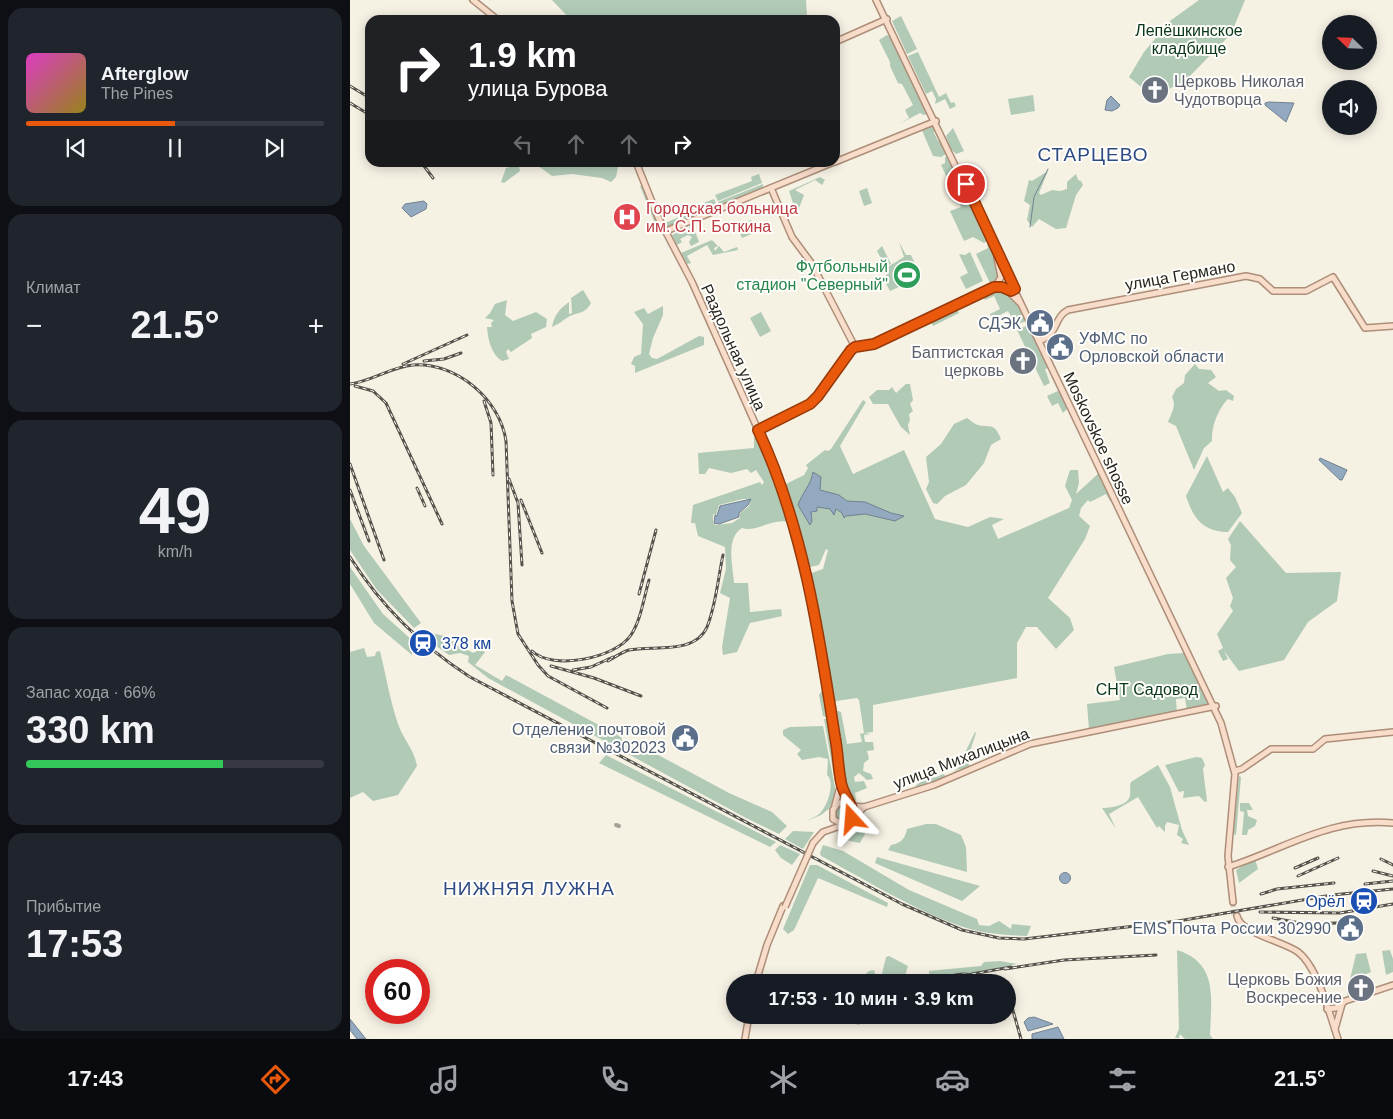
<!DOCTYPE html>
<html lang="ru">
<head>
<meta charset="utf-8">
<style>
  body { margin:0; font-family:Arial,sans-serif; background:#20242c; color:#f1f3f6; height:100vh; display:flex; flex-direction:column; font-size:19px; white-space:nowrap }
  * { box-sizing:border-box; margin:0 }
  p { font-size:16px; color:#9ea1a6 }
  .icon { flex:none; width:28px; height:28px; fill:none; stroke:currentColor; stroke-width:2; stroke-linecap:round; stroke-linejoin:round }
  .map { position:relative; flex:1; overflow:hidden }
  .sheet { display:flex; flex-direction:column; gap:8px; padding:8px; background:#0d0f14; width:350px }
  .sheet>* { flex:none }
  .hud { position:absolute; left:15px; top:15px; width:475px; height:152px; border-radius:15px; box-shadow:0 2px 12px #0003; background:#202124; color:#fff; overflow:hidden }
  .needle { width:32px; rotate:293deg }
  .fabs { position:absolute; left:972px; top:15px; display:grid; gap:10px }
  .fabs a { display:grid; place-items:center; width:55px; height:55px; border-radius:50%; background:#171b24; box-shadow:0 2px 12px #0003; font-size:25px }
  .speed { position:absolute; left:15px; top:959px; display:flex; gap:10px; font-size:25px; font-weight:700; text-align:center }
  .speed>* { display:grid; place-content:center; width:65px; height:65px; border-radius:50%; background:#171b24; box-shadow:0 2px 12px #0003; line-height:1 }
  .speed .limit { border:8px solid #d22; background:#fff; color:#111 }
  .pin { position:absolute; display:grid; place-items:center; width:42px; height:42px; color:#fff; margin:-21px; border:2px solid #fff; border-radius:50%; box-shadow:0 1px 5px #0007 }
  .me { position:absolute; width:55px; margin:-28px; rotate:341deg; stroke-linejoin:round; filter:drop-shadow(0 0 4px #0008) }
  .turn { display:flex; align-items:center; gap:18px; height:105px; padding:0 20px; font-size:22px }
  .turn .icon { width:65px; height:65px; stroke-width:2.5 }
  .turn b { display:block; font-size:35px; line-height:42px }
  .lanes { display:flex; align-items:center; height:48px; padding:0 20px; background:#0003; justify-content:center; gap:25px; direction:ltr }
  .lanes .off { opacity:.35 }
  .big { font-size:38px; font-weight:600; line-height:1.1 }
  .sheet .widget { flex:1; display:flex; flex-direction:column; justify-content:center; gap:8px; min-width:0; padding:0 18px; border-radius:15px; background:#20242c }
  .sheet .dial { align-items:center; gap:0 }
  .dial b { font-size:65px; line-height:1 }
  .song { display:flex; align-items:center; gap:15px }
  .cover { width:60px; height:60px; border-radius:8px; background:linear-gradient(135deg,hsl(310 70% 55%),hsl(50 70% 35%)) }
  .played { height:5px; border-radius:2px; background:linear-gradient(90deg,#ea580c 50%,#363941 50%) }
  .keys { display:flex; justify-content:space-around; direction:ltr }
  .heat { display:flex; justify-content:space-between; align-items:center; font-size:28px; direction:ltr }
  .charge { height:8px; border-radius:4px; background:linear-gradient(90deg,#34c759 66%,#363941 0) }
  .trip { position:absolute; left:376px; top:974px; width:290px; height:50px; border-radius:25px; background:#171b24; box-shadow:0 2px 12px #0003; font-weight:600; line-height:50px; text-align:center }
  .tab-bar { display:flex; height:80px; justify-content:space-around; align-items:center; background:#090b0e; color:#9ea1a6 }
  .tab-bar .icon { width:35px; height:35px }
  .tab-bar .selected { color:#ea580c }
  .tab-bar b { font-size:22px; color:#f1f3f6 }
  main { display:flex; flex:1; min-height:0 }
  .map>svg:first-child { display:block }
</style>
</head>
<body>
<main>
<section class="sheet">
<div class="widget">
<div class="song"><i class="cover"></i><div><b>Afterglow</b><p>The Pines</p></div></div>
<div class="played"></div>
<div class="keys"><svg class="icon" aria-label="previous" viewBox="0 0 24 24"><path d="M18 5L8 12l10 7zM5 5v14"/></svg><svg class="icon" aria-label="pause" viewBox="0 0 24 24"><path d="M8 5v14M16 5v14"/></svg><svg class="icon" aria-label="next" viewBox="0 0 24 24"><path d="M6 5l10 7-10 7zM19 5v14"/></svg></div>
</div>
<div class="widget"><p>Климат</p>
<div class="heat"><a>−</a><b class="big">21.5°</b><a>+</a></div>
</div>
<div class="widget dial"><b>49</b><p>km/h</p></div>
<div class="widget"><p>Запас хода · 66%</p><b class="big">330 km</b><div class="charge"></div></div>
<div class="widget"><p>Прибытие</p><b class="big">17:53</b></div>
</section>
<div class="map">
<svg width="1043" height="1039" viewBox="0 0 1043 1039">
  <rect width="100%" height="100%" fill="#f5f1e3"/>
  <g fill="#b1cab6" fill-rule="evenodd">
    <path d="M202 0H456L457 16 455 20H221Z"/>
    <path d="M849 0H895L881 34 836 80 804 97 808 85 802 91 798 89 796 91 779 77 794 52 820 21Z"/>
    <path d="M551 16 567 49 557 54 542 21Z"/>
    <path d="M537 35 541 37 580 113 574 115 570 113 549 124 559 118 555 110 563 105 552 84 548 83 540 66V62L529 40Z"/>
    <path d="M568 52 589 97 596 93 601 103 604 102 606 106 600 109 595 99 585 104 586 99 582 91 576 94 558 56Z"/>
    <path d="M683 95 685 111 661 115 658 99Z"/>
    <path d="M582 125H585L584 133 588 141 592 142 598 153 591 157 583 156 571 128Z"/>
    <path d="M603 128 614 151 606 154 600 148 596 136Z"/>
    <path d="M600 156 639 240 634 243 623 237 614 241 600 211 611 207 591 165 595 163V157Z"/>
    <path d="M269 162 266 177 261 182 252 178 222 174 202 176 184 163Z"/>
    <path d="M162 163H172L169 166 170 171 154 183 151 182 156 168 162 166Z"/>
    <path d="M698 171 689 193 691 195 702 190 710 191 717 189V182L726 174 728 180 731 181 733 185 726 195 716 228 706 229 689 219 682 227 677 220 680 205 674 201 679 180 682 181Z"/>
    <path d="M409 174 412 183 368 201 365 195 402 181 401 177Z"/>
    <path d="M470 177 475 180 472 185 465 180 445 190 454 195 449 208 444 206 439 191Z"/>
    <path d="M413 184V189L370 207 368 202Z"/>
    <path d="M290 186H293L311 231 309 233Z"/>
    <path d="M517 188 522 203 514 206 509 191Z"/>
    <path d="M364 199 368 208 336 221H330L320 227 315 225V223L334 215 336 210Z"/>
    <path d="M401 220 406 232 392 238 387 226Z"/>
    <path d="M343 226 349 242 341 246 339 242 342 237 338 235 330 239 332 242 327 245 322 235Z"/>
    <path d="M362 240 368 246 364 248 365 251 369 246 374 252 387 247 388 250 363 255 357 245 337 256 341 263 337 264 331 253Z"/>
    <path d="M549 242 556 255H561L571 277 540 291 533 278 539 273 536 268 554 257Z"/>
    <path d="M641 242C646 254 651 271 646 284L620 297 618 294 640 283 626 254 638 248 637 245Z"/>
    <path d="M532 246 541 264 535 266 527 251Z"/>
    <path d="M620 252 633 281 616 289 610 277 618 273 609 254 615 255Z"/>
    <path d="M646 288C661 290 672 307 678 320L666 325 658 311 642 319 640 314 650 309 644 296 635 300 632 295Z"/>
    <path d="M233 290 241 303C235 314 229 312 220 316 214 319 208 325 202 327 204 316 209 309 219 302V314L222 313 221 298Z"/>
    <path d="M157 300 155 315 163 321 186 312 197 319 196 327 181 334 182 338 161 352 158 349 156 352 159 359 152 361C141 354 138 339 137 327H142L141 323 144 320 135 318 140 313 145 304Z"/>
    <path d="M313 306V315L303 338 299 354 302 358 307 359 349 336 354 337V345L285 373V366L281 364 284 357 291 354 293 324 284 312 294 308 298 314Z"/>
    <path d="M607 309 609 313 583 326 581 322Z"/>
    <path d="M411 312 421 331 410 337 400 318Z"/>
    <path d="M676 326H678L700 368 699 371 698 368 695 369 700 383 694 386 667 330Z"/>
    <path d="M845 364 849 369 861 370 866 377 858 383 869 391 876 390 884 396 883 401 878 399C868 409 861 427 862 441L854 448 844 470 826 426 818 422C821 413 827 407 822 397L826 389 834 383 835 375Z"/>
    <path d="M556 384H560L563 400 560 404 563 411 559 414 560 420 558 425 560 435 551 427 538 404H523L519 397 527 390H539L542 387 546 393Z"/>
    <path d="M710 390 717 409 713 413 708 403 702 406 697 396Z"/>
    <path d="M513 400 516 402 490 446 503 474 554 450 585 519 618 527 640 517 654 519 642 525 648 539 719 508 722 500 715 486 720 470H728L729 483 726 494 750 472 763 500 760 501 756 494 740 502 738 500 731 508 729 516 740 526 735 539 698 598 720 618 724 630 706 649 687 627H676L667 643V678L523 705V732L514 733 521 734 514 735 515 742H523L524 750 517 751 519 759 514 763 513 771 521 774 523 779 517 780 509 773 504 777 505 782 514 781 517 788 505 793 506 800 503 804 494 788 497 787 493 775 485 710 491 712 497 744 512 742 510 734 514 733 509 700 507 698 486 701 485 703 487 708H484L459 574 473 569 478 550 476 549 469 565 460 567 457 565 434 485 454 475 458 468 456 465 475 450 478 451 481 449Z"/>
    <path d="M617 418C620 420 624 424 628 425 641 428 644 422 651 439L641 445 634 463 616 485 595 496 587 504 583 503 576 489 579 482 576 457 591 444 604 424Z"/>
    <path d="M406 436 438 522C423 518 405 533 392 528 375 539 383 566 384 583H398L400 612 431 609 432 616 400 623 387 652 373 655 372 647 380 598 370 593 376 569 375 547 348 536 345 523H341L343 505 410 482 412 485 414 482 406 470 401 473 397 469 381 473 359 468 355 474H349L348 453 404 448V438ZM393 499H401L399 506 390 513V518L382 523 366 525 363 523V514L366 515 369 505Z"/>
    <path d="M857 456 873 492 878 488 885 497 892 513 878 532C853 532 843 518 836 496Z"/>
    <path d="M0 519 14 546 71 623 64 628 27 590 0 550Z"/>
    <path d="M890 521 936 573 991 572 987 601 958 622 934 660 889 671 874 651 878 659 873 661 868 651 873 648 867 634 883 611 880 606 883 598 876 578 886 567 880 560 881 545 878 539Z"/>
    <path d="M0 567 33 614 63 641 62 655 24 623 0 584Z"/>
    <path d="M69 630 94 636 123 653 131 649 135 652 125 665 152 681 156 675 271 737 273 742 279 746 284 742 379 793 422 812 437 826 429 834 396 818 138 678 118 662 119 656 110 653 99 655 69 634Z"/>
    <path d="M14 648 17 657 25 656 26 652 30 651C36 676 40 700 48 724 53 739 64 749 67 766L48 795 23 801 13 792 0 798V652Z"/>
    <path d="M834 653 858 704 856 707 837 711 835 698 826 699 827 713 739 730 737 704 770 700 764 667 818 654Z"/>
    <path d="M474 688 479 718 473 716 469 695Z"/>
    <path d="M474 719H479L485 763V782Z"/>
    <path d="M473 726 486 793 480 808 471 815 457 821C460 819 465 817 468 815 477 809 486 782 477 775L478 759 469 757 452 760 447 754 451 750 433 735V730L440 727Z"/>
    <path d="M625 732 626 733 617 760 620 767 612 771 609 769 602 774 609 767 607 759 614 755Z"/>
    <path d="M256 755 426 842 420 847 249 763Z"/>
    <path d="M846 757 852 758 855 765 853 769 857 801 855 802 849 796 833 798 834 791 829 792 815 765Z"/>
    <path d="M808 765 820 787 832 830 839 845 831 843 833 839 827 835 829 825 817 822 815 826V832L809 826 807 828 788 797 759 814 766 829 752 808C759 808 779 806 780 795 781 790 779 787 781 782Z"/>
    <path d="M593 774 598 778 568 788 565 787C572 778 583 780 593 774Z"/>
    <path d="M889 776 891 777 886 835 883 834Z"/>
    <path d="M890 803H899L903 810H897L898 816 907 820 905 826 898 830 897 835H892L894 812 890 811Z"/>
    <circle cx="494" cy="813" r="9"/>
    <path d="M506 823 508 827 511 828 513 824 515 827V834L510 843 496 840 497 833Z"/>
    <path d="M576 824H586L611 835 616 847 617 872 538 850 541 845C551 843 555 839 557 829Z"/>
    <path d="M443 831 464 832 453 849 435 839Z"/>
    <path d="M430 845 450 854 442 865 431 858 425 850Z"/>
    <path d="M473 845 493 851 559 890 627 919 629 925 639 926 649 921 661 929 662 924 681 926 677 936C658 935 638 934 620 929 572 915 516 880 471 856L470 853Z"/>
    <path d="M527 857 630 886 612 901 525 863Z"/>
    <path d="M905 859 908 869 889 883 886 870Z"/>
    <path d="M460 865H467L538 903 537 907 468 878 444 930 438 934 433 929Z"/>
    <path d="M988 901V907L962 906 978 905V903Z"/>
    <path d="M827 950C869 963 861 1000 860 1035L863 1039H835L830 1034 829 1038H825L829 1029Z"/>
    <path d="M1040 950 1043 959V972L1036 975 1032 951Z"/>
    <path d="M1016 953 1021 972 1014 975 1016 982 1004 987 1007 996 998 999 997 992 1006 954Z"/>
    <path d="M539 956 558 966 555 976 561 977 565 982H498L501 976 511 978 519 971 524 970 526 977 531 978 536 957Z"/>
    <path d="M650 961 667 964 626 973 624 982H572L579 979V971L631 966 634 962Z"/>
    <path d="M498 1015H516L509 1025 500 1022Z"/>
  </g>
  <g fill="#92a9bf" stroke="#72818f">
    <path d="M761 96 770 105 768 108 762 111 755 110 757 100Z"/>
    <path d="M919 102 944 103 936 122 915 105V103Z"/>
    <path d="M74 201 77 204 76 209 61 217 52 208 55 204Z"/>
    <path d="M970 458 997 470 992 480H990L969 460Z"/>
    <path d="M463 472 471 477 470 490 489 495 497 501 515 502 541 513 554 516 545 521 515 514 496 516 494 518 492 513 486 509 484 515 480 509 467 507V511L461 512 462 521 460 525 448 505C452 493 461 485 463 472Z"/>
    <path d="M401 499 398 505 389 513V517L369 524 364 523 365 515 367 516 370 506Z"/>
    <circle cx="715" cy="878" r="5.5"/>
    <path d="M684 1017 703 1024 678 1031 674 1022 678 1018Z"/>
    <path d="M0 1019 16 1039H7L0 1030Z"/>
    <path d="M708 1027 714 1039H682V1034Z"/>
  </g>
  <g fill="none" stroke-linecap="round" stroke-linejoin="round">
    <path stroke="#72818f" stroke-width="1" d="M680 227 684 197 698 169"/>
    <path stroke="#a5a297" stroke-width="4" d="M266 825 269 826"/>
    <path stroke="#ccc8bc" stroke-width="5" stroke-dasharray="5 2.5" stroke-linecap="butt" d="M883 902 884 917"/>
    <defs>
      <g id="major">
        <path d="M123 0 148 20"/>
        <path d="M526 0 871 723 885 774 878 856 883 902"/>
        <path d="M485 42 537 19"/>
        <path d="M286 162 308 217 342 282 413 441 436 503 461 598 481 709 492 790 501 805"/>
        <path d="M485 162 586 121"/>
        <path d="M421 188 442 237 462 264 505 347"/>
        <path d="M316 231 484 162"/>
        <path d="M645 287 651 277 647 258"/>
        <path d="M689 341C710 333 703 318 718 310L896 276 910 279 923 291H956L983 277 1015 328 1043 326"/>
        <path d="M408 429 460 404 505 347 525 344 644 287 655 288 669 302"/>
        <path d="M885 771 892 769 921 749H963L975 739 1043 732"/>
        <path d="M485 805 490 787"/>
        <path d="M502 806 514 807 584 785 680 744 866 706"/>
        <path d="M492 824 483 819V810L488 803H498"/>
        <path d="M463 843 473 832 499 823 514 807"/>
        <path d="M878 867C935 849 979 817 1043 823"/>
        <path d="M887 916C890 933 935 942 948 952 968 967 980 1016 988 1039"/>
        <path d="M406 982 417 945 433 906"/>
        <path d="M977 1009 986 1008 995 1001 1043 985"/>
        <path d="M985 1029 992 1004"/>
        <path d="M395 1039 399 1015"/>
      </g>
    </defs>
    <use href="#major" stroke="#ad8e79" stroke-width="8"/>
    <use href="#major" stroke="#f9ddcb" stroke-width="5"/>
    <defs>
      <g id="rail">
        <path d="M0 86 20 98"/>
        <path d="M0 103 20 115"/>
        <path d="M71 162 83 178"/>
        <path d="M74 361 94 359 111 353"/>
        <path d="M53 364 117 335"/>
        <path d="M0 384C22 381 41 367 63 365 106 362 150 399 156 441L162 601 168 634 188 665 198 676 257 708"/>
        <path d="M5 386 23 391 36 403 92 524"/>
        <path d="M134 401 141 423 143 475"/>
        <path d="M0 464 34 560"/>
        <path d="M159 479 168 503 172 565"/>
        <path d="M67 488 75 506"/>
        <path d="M0 490 19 541"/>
        <path d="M171 500 192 553"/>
        <path d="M0 557C31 606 72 646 120 677L552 904 612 930 649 938 674 939 828 921 982 895 1043 889"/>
        <path d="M289 594 306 530"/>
        <path d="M182 651C203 671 266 658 281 635 291 620 294 597 299 580"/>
        <path d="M258 661C265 657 272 652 279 650 303 645 345 655 357 627 366 605 368 578 373 555"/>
        <path d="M201 666 244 678 291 696"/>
        <path d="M223 670 241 667 263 657"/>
        <path d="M1031 859 1043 865"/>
        <path d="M945 868 968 858"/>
        <path d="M1023 871 1043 876"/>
        <path d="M948 876 988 858"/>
        <path d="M1015 884 1043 881"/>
        <path d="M911 894 927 889 984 883"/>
        <path d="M910 912 990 913 1043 904"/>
        <path d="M923 918 955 924 987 923"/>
        <path d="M655 969 714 960 806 955"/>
        <path d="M622 974 661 967"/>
        <path d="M590 982C604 971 628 972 641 982"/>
        <path d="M658 999 662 1007 671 1039"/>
      </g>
    </defs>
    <use href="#rail" stroke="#55534b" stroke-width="3"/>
    <use href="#rail" stroke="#fffefb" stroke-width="1" stroke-dasharray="4" stroke-linecap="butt"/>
    <defs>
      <path id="major-bridge" d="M435 907 463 843"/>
    </defs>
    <use href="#major-bridge" stroke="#ad8e79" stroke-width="8" stroke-linecap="butt"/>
    <use href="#major-bridge" stroke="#f9ddcb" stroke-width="5"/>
  </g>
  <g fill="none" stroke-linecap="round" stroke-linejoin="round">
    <defs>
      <path id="route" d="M502 819C507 809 493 796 491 782 488 767 488 752 485 737 469 633 453 526 408 430L460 404 468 396 501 350 505 347 524 344 644 287H652L661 291 665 289 616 184"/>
    </defs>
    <use href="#route" stroke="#983908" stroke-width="12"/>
    <use href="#route" stroke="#ea580c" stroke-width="9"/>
  </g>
  <defs>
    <symbol id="church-disc" viewBox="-11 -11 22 22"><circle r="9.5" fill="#6b7280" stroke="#fffefb"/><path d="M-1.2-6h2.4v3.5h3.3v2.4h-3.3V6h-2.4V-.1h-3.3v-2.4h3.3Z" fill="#fff"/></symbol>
    <symbol id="hospital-disc" viewBox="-11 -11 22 22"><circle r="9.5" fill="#e0444e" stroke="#fffefb"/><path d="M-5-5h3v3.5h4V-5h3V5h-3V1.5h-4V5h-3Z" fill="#fff"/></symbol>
    <symbol id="stadium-disc" viewBox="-11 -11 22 22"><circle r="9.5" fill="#2e9e5b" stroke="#fffefb"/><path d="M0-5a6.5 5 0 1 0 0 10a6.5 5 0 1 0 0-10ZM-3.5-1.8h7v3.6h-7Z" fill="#fff"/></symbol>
    <symbol id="civic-disc" viewBox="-11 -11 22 22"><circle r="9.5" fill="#5c6f8a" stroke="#fffefb"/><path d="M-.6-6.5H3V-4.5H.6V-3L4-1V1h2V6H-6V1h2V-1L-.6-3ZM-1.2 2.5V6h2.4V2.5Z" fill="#fff"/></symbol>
    <symbol id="station-disc" viewBox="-11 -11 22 22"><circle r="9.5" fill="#1a4fb4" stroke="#fffefb"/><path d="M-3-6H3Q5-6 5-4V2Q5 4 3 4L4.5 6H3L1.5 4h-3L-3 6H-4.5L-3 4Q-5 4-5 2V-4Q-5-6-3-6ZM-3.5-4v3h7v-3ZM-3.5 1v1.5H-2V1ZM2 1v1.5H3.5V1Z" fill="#fff"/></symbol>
  </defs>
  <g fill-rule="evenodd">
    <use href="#church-disc" x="789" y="74" width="32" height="32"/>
    <use href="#hospital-disc" x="261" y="201" width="32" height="32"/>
    <use href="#stadium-disc" x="541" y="259" width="32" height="32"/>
    <use href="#civic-disc" x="674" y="307" width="32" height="32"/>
    <use href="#civic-disc" x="694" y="331" width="32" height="32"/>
    <use href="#church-disc" x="657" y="345" width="32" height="32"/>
    <use href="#station-disc" x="57" y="627" width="32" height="32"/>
    <use href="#civic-disc" x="319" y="722" width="32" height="32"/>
    <use href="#station-disc" x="998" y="885" width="32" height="32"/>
    <use href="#civic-disc" x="984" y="912" width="32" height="32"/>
    <use href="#church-disc" x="995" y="972" width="32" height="32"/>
  </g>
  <g text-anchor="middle" stroke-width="4" stroke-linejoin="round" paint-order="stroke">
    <g font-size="16" fill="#09371a" stroke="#fffefb">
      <text x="839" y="36">Лепёшкинское<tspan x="839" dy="18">кладбище</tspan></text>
      <text x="797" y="695">СНТ Садовод</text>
    </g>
    <g font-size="16" fill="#5b616d" stroke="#fffefb" text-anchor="end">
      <text x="824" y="87" text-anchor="start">Церковь Николая<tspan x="824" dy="18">Чудотворца</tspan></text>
      <text x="654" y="358">Баптистская<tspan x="654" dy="18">церковь</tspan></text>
      <text x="992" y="985">Церковь Божия<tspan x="992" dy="18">Воскресение</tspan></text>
    </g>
    <g font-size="16" fill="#be3a42" stroke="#fffefb" text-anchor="start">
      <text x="296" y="214">Городская больница<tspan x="296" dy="18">им. С.П. Боткина</tspan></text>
    </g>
    <g font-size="16" fill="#27864d" stroke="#fffefb" text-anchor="end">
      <text x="538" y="272">Футбольный<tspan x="538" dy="18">стадион "Северный"</tspan></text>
    </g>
    <g font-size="16" fill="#26251f" stroke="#fffefb">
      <text transform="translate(830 275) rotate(-10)" y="6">улица Германо</text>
      <text transform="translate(384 347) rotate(66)" y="6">Раздольная улица</text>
      <text transform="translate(749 438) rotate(65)" y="6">Moskovskoe shosse</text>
      <text transform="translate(611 758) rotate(-21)" y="6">улица Михалицына</text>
    </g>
    <g font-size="16" fill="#4e5e75" stroke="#fffefb" text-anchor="end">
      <text x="671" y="329">СДЭК</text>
      <text x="729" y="344" text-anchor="start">УФМС по<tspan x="729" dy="18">Орловской области</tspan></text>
      <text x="316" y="735">Отделение почтовой<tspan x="316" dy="18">связи №302023</tspan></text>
      <text x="981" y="934">EMS Почта России 302990</text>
    </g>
    <g font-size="16" fill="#164399" stroke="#fffefb" text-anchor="start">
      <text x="92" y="649">378 км</text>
      <text x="995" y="907" text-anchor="end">Орёл</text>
    </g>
    <g font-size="19" letter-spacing="1" fill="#2d4b83" stroke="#fffefb">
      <text x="743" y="161">СТАРЦЕВО</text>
      <text x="179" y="895">НИЖНЯЯ ЛУЖНА</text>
    </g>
  </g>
</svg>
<div class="fabs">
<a><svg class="needle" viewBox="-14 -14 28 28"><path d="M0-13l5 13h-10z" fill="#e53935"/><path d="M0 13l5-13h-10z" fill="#9ea1a6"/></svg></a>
<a><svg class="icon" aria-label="sound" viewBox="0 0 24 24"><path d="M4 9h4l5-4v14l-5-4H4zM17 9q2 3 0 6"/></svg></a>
</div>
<div class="speed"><div class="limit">60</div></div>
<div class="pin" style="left:616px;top:184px;background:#d93025"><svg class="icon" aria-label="arrive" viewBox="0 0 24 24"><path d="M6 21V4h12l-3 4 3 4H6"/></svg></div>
<svg class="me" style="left:502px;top:819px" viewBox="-20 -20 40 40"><path d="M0-17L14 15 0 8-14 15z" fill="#ea580c" stroke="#fff" stroke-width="4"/></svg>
<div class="trip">17:53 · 10 мин · 3.9 km</div>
<div class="hud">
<div class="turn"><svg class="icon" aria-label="right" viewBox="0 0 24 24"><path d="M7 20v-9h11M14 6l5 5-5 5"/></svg><div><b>1.9 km</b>улица Бурова</div></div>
<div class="lanes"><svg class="icon off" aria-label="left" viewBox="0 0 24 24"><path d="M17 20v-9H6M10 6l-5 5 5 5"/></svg><svg class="icon off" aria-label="ahead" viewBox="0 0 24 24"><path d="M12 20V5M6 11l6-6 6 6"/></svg><svg class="icon off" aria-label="ahead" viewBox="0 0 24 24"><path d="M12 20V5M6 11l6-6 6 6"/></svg><svg class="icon" aria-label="right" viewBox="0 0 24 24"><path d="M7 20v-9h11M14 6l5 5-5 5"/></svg></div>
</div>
</div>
</main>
<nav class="tab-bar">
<b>17:43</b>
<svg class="icon selected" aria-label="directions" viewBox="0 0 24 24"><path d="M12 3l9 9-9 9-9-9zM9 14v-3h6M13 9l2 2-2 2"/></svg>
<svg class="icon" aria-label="music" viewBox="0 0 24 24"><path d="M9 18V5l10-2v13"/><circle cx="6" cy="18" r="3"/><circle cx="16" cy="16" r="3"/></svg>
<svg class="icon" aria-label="phone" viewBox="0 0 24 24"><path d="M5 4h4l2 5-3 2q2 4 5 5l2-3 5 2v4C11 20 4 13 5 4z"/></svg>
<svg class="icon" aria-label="climate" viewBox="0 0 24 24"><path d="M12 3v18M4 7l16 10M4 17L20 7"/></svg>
<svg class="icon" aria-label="car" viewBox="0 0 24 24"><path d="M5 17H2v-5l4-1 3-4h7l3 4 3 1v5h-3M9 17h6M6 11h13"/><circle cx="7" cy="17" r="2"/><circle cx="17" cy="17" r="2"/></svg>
<svg class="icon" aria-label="filters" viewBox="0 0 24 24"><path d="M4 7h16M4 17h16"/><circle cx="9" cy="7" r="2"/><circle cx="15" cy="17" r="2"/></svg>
<b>21.5°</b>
</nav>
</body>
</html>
